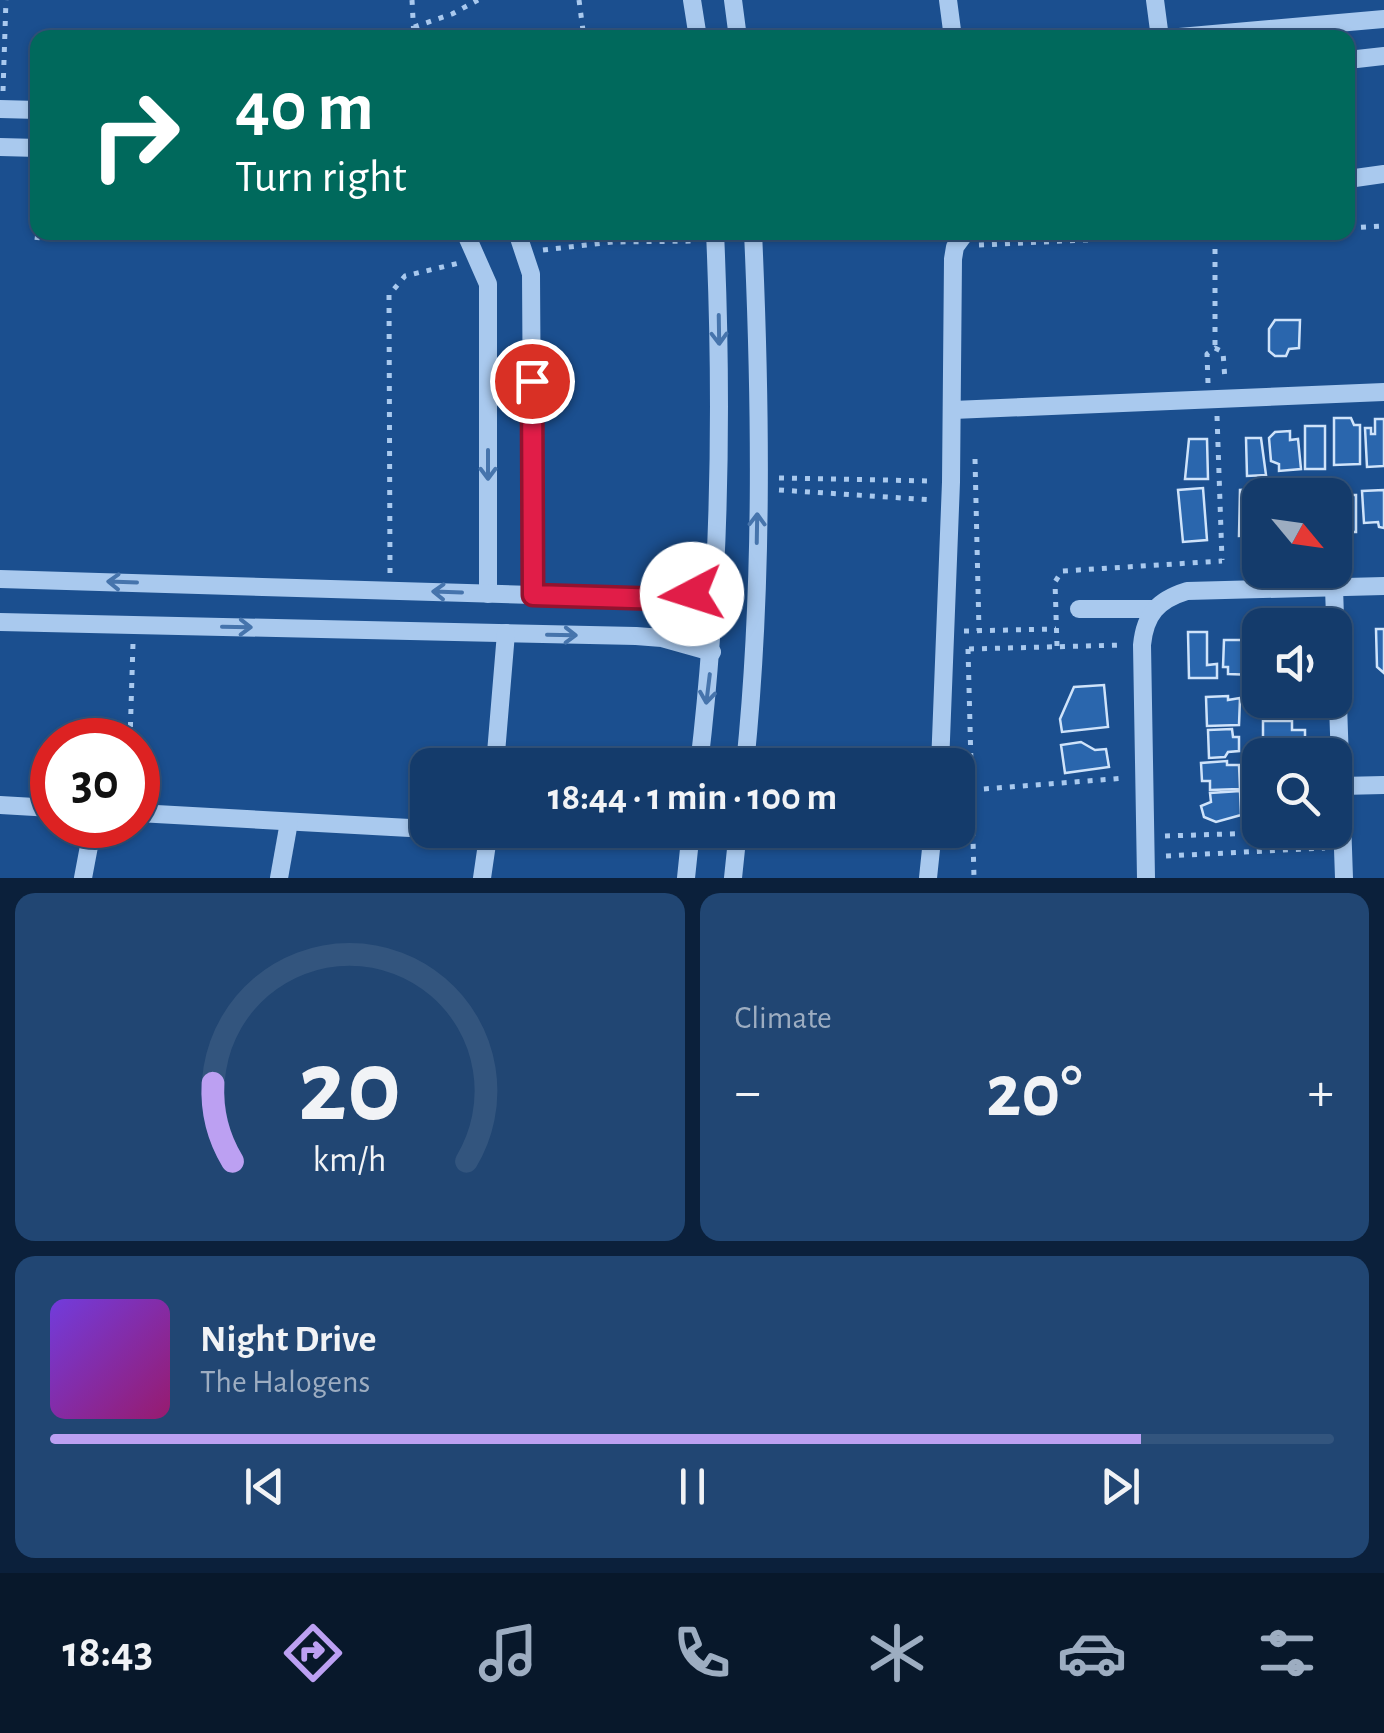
<!DOCTYPE html>
<html lang="en">
<head>
<meta charset="utf-8">
<style>
  body { margin:0; font-family:"Alegreya Sans",sans-serif; background:#214673; color:#f1f3f6; height:100vh; display:flex; flex-direction:column; font-size:38px; white-space:nowrap }
  * { box-sizing:border-box; margin:0 }
  p { font-size:32px; color:#9dadc1 }
  .icon { flex:none; width:55px; height:55px; fill:none; stroke:currentColor; stroke-width:2; stroke-linecap:round; stroke-linejoin:round }
  .map { position:relative; height:878px; overflow:hidden }
  .sheet { display:flex; flex-direction:column; gap:15px; padding:15px; background:#0b203b; flex:1 }
  .sheet>* { flex:none }
  .guide { position:absolute; left:30px; top:30px; width:1325px; height:210px; border-radius:20px; box-shadow:0 2px 8px #0004,0 0 0 2px #33557e; background:#00695c; color:#fff; overflow:hidden }
  .needle { width:65px; rotate:119deg }
  .fabs { position:absolute; left:1242px; top:478px; display:grid; gap:20px }
  .fabs a { display:grid; place-items:center; width:110px; height:110px; border-radius:20px; background:#143b6b; box-shadow:0 2px 8px #0004,0 0 0 2px #33557e; font-size:50px }
  .speed { position:absolute; left:30px; top:718px; display:flex; gap:20px; font-size:50px; font-weight:700; text-align:center }
  .speed>* { display:grid; place-content:center; width:130px; height:130px; border-radius:50%; background:#143b6b; box-shadow:0 2px 8px #0004,0 0 0 2px #33557e; line-height:1 }
  .speed .limit { border:15px solid #d22; background:#fff; color:#111 }
  .pin { position:absolute; display:grid; place-items:center; width:85px; height:85px; color:#fff; margin:-42px; border:5px solid #fff; border-radius:50%; box-shadow:0 2px 10px #0007 }
  .me { position:absolute; width:110px; margin:-55px; rotate:265deg; stroke-linejoin:round; filter:drop-shadow(0 0 8px #0008) }
  .turn { display:flex; align-items:center; gap:35px; height:210px; padding:0 40px; font-size:45px }
  .turn .icon { width:130px; height:130px; stroke-width:2.5 }
  .turn b { display:block; font-size:70px; line-height:85px }
  .big { font-size:75px; font-weight:600; line-height:1.1 }
  .sheet .widget { flex:1; display:flex; flex-direction:column; justify-content:center; gap:15px; min-width:0; padding:0 35px; border-radius:20px; background:#214673 }
  .sheet .dial { align-items:center; gap:0 }
  .dial svg { height:260px; overflow:visible; fill:none; stroke:#33557e; stroke-width:7; stroke-linecap:round; text-anchor:middle }
  .dial text { fill:#f1f3f6; stroke:none }
  .song { display:flex; align-items:center; gap:30px }
  .cover { width:120px; height:120px; border-radius:15px; background:linear-gradient(135deg,hsl(260 70% 55%),hsl(320 70% 35%)) }
  .played { height:10px; border-radius:5px; background:linear-gradient(90deg,#bca0f2 85%,#33557e 85%) }
  .keys { display:flex; justify-content:space-around; direction:ltr }
  .heat { display:flex; justify-content:space-between; align-items:center; font-size:55px; direction:ltr }
  .sheet .tiles { flex:1; display:grid; gap:15px; grid-template-columns:1fr 1fr }
  .widget:last-child { grid-column:span 2 }
  .trip { position:absolute; left:410px; top:748px; width:565px; height:100px; border-radius:20px; background:#143b6b; box-shadow:0 2px 8px #0004,0 0 0 2px #33557e; font-weight:600; line-height:100px; text-align:center }
  .tab-bar { display:flex; height:160px; justify-content:space-around; align-items:center; background:#08182b; color:#9dadc1 }
  .tab-bar .icon { width:70px; height:70px }
  .tab-bar .current { color:#bca0f2 }
  .tab-bar b { font-size:45px; color:#f1f3f6 }
  .map>svg:first-child { display:block }
</style>
</head>
<body>
<div class="map">
<svg width="1384" height="878" viewBox="0 0 1384 878">
  <rect width="100%" height="100%" fill="#1b4f8f"/>
  <g fill="#2a66ad" stroke="#cfe3fa" stroke-width="2.5">
    <path d="M1275 320H1300L1299 348 1289 349 1286 356H1275L1269 351V329Z"/>
    <path d="M1334 418H1351L1354 425H1360V464L1334 465Z"/>
    <path d="M1375 419H1384V466L1367 467 1365 428H1371V434H1375Z"/>
    <rect x="1305" y="426" width="20" height="43"/>
    <path d="M1290 431V440L1298 439 1301 469 1279 471V464L1271 461 1269 438 1275 432Z"/>
    <path d="M1246 438H1261L1266 475 1247 476Z"/>
    <path d="M1189 439H1207L1208 479H1185Z"/>
    <path d="M1203 488 1207 540 1183 542 1178 490Z"/>
    <path d="M1262 489 1260 535 1239 536 1240 490Z"/>
    <path d="M1384 490V528L1379 527 1378 522 1364 523 1362 491Z"/>
    <path d="M1336 495H1356V532H1340L1341 504 1336 501Z"/>
    <path d="M1376 629H1384V673L1377 667Z"/>
    <path d="M1188 632H1207V665L1217 664V678H1189Z"/>
    <path d="M1224 640H1243V646L1256 647 1255 675 1228 674V667H1223Z"/>
    <path d="M1250 682H1260V700H1311V710L1252 706Z"/>
    <path d="M1104 685 1108 727 1062 732 1060 719 1074 687Z"/>
    <path d="M1228 696V700L1240 698 1239 725 1207 726 1206 697Z"/>
    <path d="M1263 721H1292V730H1305V743H1299V752L1306 755H1265L1275 752V743H1263Z"/>
    <path d="M1232 729 1233 737H1239V751L1228 752 1225 757 1209 758 1208 730Z"/>
    <path d="M1081 742 1095 750 1106 749 1109 767 1065 773 1061 745Z"/>
    <path d="M1227 761V765H1239L1240 789 1210 790V781H1202L1201 763Z"/>
    <path d="M1240 791 1241 815 1216 822 1204 817 1201 806 1211 802 1210 793Z"/>
  </g>
  <g fill="none" stroke-linecap="round" stroke-linejoin="round">
    <g stroke="#a9c9ee" stroke-width="5" stroke-dasharray="5 8" stroke-linecap="butt">
      <path d="M412 0 414 38"/>
      <path d="M579 0 584 38"/>
      <path d="M414 27 452 14 478 0"/>
      <path d="M3 91 6 0"/>
      <path d="M1348 228 1384 226"/>
      <path d="M1215 236V348"/>
      <path d="M37 240 38 231"/>
      <path d="M979 245 1256 232"/>
      <path d="M543 250 613 242 697 241"/>
      <path d="M1208 383 1207 354 1215 348 1223 352 1225 380"/>
      <path d="M1217 416 1222 560"/>
      <path d="M975 459 979 631"/>
      <path d="M779 478 933 481"/>
      <path d="M779 490 933 500"/>
      <path d="M390 573 389 295 405 276 459 263"/>
      <path d="M964 631 1056 629"/>
      <path d="M1057 646 1055 582 1062 571 1222 561"/>
      <path d="M968 649 974 878"/>
      <path d="M969 649 1123 645"/>
      <path d="M130 740 133 643"/>
      <path d="M764 755 846 765"/>
      <path d="M875 765 879 757 921 760"/>
      <path d="M958 791 1126 778"/>
      <path d="M1165 836 1324 831"/>
      <path d="M1166 856 1325 848"/>
    </g>
    <g stroke="#a9c9ee" stroke-width="18">
      <path d="M692 0 698 38"/>
      <path d="M733 0 738 38"/>
      <path d="M948 0 953 38"/>
      <path d="M1155 0 1160 38"/>
      <path d="M1168 38 1384 19"/>
      <path d="M1348 60 1384 56"/>
      <path d="M0 109 38 110"/>
      <path d="M0 147 38 148"/>
      <path d="M1348 179 1384 174"/>
      <path d="M465 232 488 284V594"/>
      <path d="M517 232 531 274 533 595"/>
      <path d="M953 410 1384 392"/>
      <path d="M0 579 664 599 717 584"/>
      <path d="M1334 588 1344 878"/>
      <path d="M1079 609H1153"/>
      <path d="M0 622 636 636 662 638 712 652"/>
      <path d="M495 765 506 633"/>
      <path d="M699 765C720 588 723 411 715 232"/>
      <path d="M745 765C763 588 761 410 753 232"/>
      <path d="M940 765 951 482 953 259 955 247 966 232"/>
      <path d="M1341 786 1384 785"/>
      <path d="M0 805 52 808"/>
      <path d="M138 813 428 829"/>
      <path d="M446 830 489 832"/>
      <path d="M83 878 93 825"/>
      <path d="M279 878 289 822"/>
      <path d="M482 878 489 830"/>
      <path d="M686 878 691 830"/>
      <path d="M733 878 738 830"/>
      <path d="M928 878 933 830"/>
      <path d="M1146 878 1142 645C1145 614 1158 600 1187 591L1384 586"/>
    </g>
  </g>
  <defs><path id="oneway-shaft" d="M-6 0H5M1.5-3L5.5 0L1.5 3" fill="none" stroke-width="1.6" stroke-linecap="round" stroke-linejoin="round" transform="scale(2.5)"/></defs>
  <g stroke="#4674ac">
    <use href="#oneway-shaft" transform="translate(719 330) rotate(89)"/>
    <use href="#oneway-shaft" transform="translate(488 465) rotate(90)"/>
    <use href="#oneway-shaft" transform="translate(757 528) rotate(-89)"/>
    <use href="#oneway-shaft" transform="translate(122 582) rotate(-178)"/>
    <use href="#oneway-shaft" transform="translate(447 592) rotate(-178)"/>
    <use href="#oneway-shaft" transform="translate(237 627) rotate(1)"/>
    <use href="#oneway-shaft" transform="translate(562 635) rotate(1)"/>
    <use href="#oneway-shaft" transform="translate(708 689) rotate(97)"/>
  </g>
  <g fill="none" stroke-linecap="round" stroke-linejoin="round">
    <defs>
      <path id="route" d="M532 381 533 595 664 599 692 594"/>
    </defs>
    <use href="#route" stroke="#92132f" stroke-width="25"/>
    <use href="#route" stroke="#e11d48" stroke-width="18"/>
  </g>
</svg>
<div class="fabs">
<a><svg class="needle" viewBox="-14 -14 28 28"><path d="M0-13l5 13h-10z" fill="#e53935"/><path d="M0 13l5-13h-10z" fill="#9dadc1"/></svg></a>
<a><svg class="icon" aria-label="sound" viewBox="0 0 24 24"><path d="M4 9h4l5-4v14l-5-4H4zM17 9q2 3 0 6"/></svg></a>
<a><svg class="icon" aria-label="search" viewBox="0 0 24 24"><circle cx="10" cy="10" r="6"/><path d="M15 15l6 6"/></svg></a>
</div>
<div class="speed"><div class="limit">30</div></div>
<div class="pin" style="left:532px;top:381px;background:#d93025"><svg class="icon" aria-label="arrive" viewBox="0 0 24 24"><path d="M6 21V4h12l-3 4 3 4H6"/></svg></div>
<svg class="me" style="left:692px;top:594px" viewBox="-20 -20 40 40"><circle r="19" fill="#fff"/><path d="M0-13L10 11 0 6-10 11z" fill="#e11d48"/></svg>
<div class="trip">18:44 · 1 min · 100 m</div>
<div class="guide">
<div class="turn"><svg class="icon" aria-label="right" viewBox="0 0 24 24"><path d="M7 20v-9h11M14 6l5 5-5 5"/></svg><div><b>40 m</b>Turn right</div></div>
</div>
</div>
<section class="sheet">
<div class="tiles">
<div class="widget dial"><svg viewBox="0 0 100 80">
<path d="M14 69A42 42 0 1 1 86 69"/>
<path d="M14 69A42 42 0 0 1 8 45" stroke="#bca0f2"/>
<text x="50" y="56" font-size="32" font-weight="700">20</text>
<text x="50" y="72" font-size="11">km/h</text>
</svg></div>
<div class="widget"><p>Climate</p>
<div class="heat"><a>−</a><b class="big">20°</b><a>+</a></div>
</div>
<div class="widget">
<div class="song"><i class="cover"></i><div><b>Night Drive</b><p>The Halogens</p></div></div>
<div class="played"></div>
<div class="keys"><svg class="icon" aria-label="previous" viewBox="0 0 24 24"><path d="M18 5L8 12l10 7zM5 5v14"/></svg><svg class="icon" aria-label="pause" viewBox="0 0 24 24"><path d="M8 5v14M16 5v14"/></svg><svg class="icon" aria-label="next" viewBox="0 0 24 24"><path d="M6 5l10 7-10 7zM19 5v14"/></svg></div>
</div>
</div>
</section>
<nav class="tab-bar">
<b>18:43</b>
<svg class="icon current" aria-label="directions" viewBox="0 0 24 24"><path d="M12 3l9 9-9 9-9-9zM9 14v-3h6M13 9l2 2-2 2"/></svg>
<svg class="icon" aria-label="music" viewBox="0 0 24 24"><path d="M9 18V5l10-2v13"/><circle cx="6" cy="18" r="3"/><circle cx="16" cy="16" r="3"/></svg>
<svg class="icon" aria-label="phone" viewBox="0 0 24 24"><path d="M5 4h4l2 5-3 2q2 4 5 5l2-3 5 2v4C11 20 4 13 5 4z"/></svg>
<svg class="icon" aria-label="climate" viewBox="0 0 24 24"><path d="M12 3v18M4 7l16 10M4 17L20 7"/></svg>
<svg class="icon" aria-label="car" viewBox="0 0 24 24"><path d="M5 17H2v-5l4-1 3-4h7l3 4 3 1v5h-3M9 17h6M6 11h13"/><circle cx="7" cy="17" r="2"/><circle cx="17" cy="17" r="2"/></svg>
<svg class="icon" aria-label="filters" viewBox="0 0 24 24"><path d="M4 7h16M4 17h16"/><circle cx="9" cy="7" r="2"/><circle cx="15" cy="17" r="2"/></svg>
</nav>
</body>
</html>
